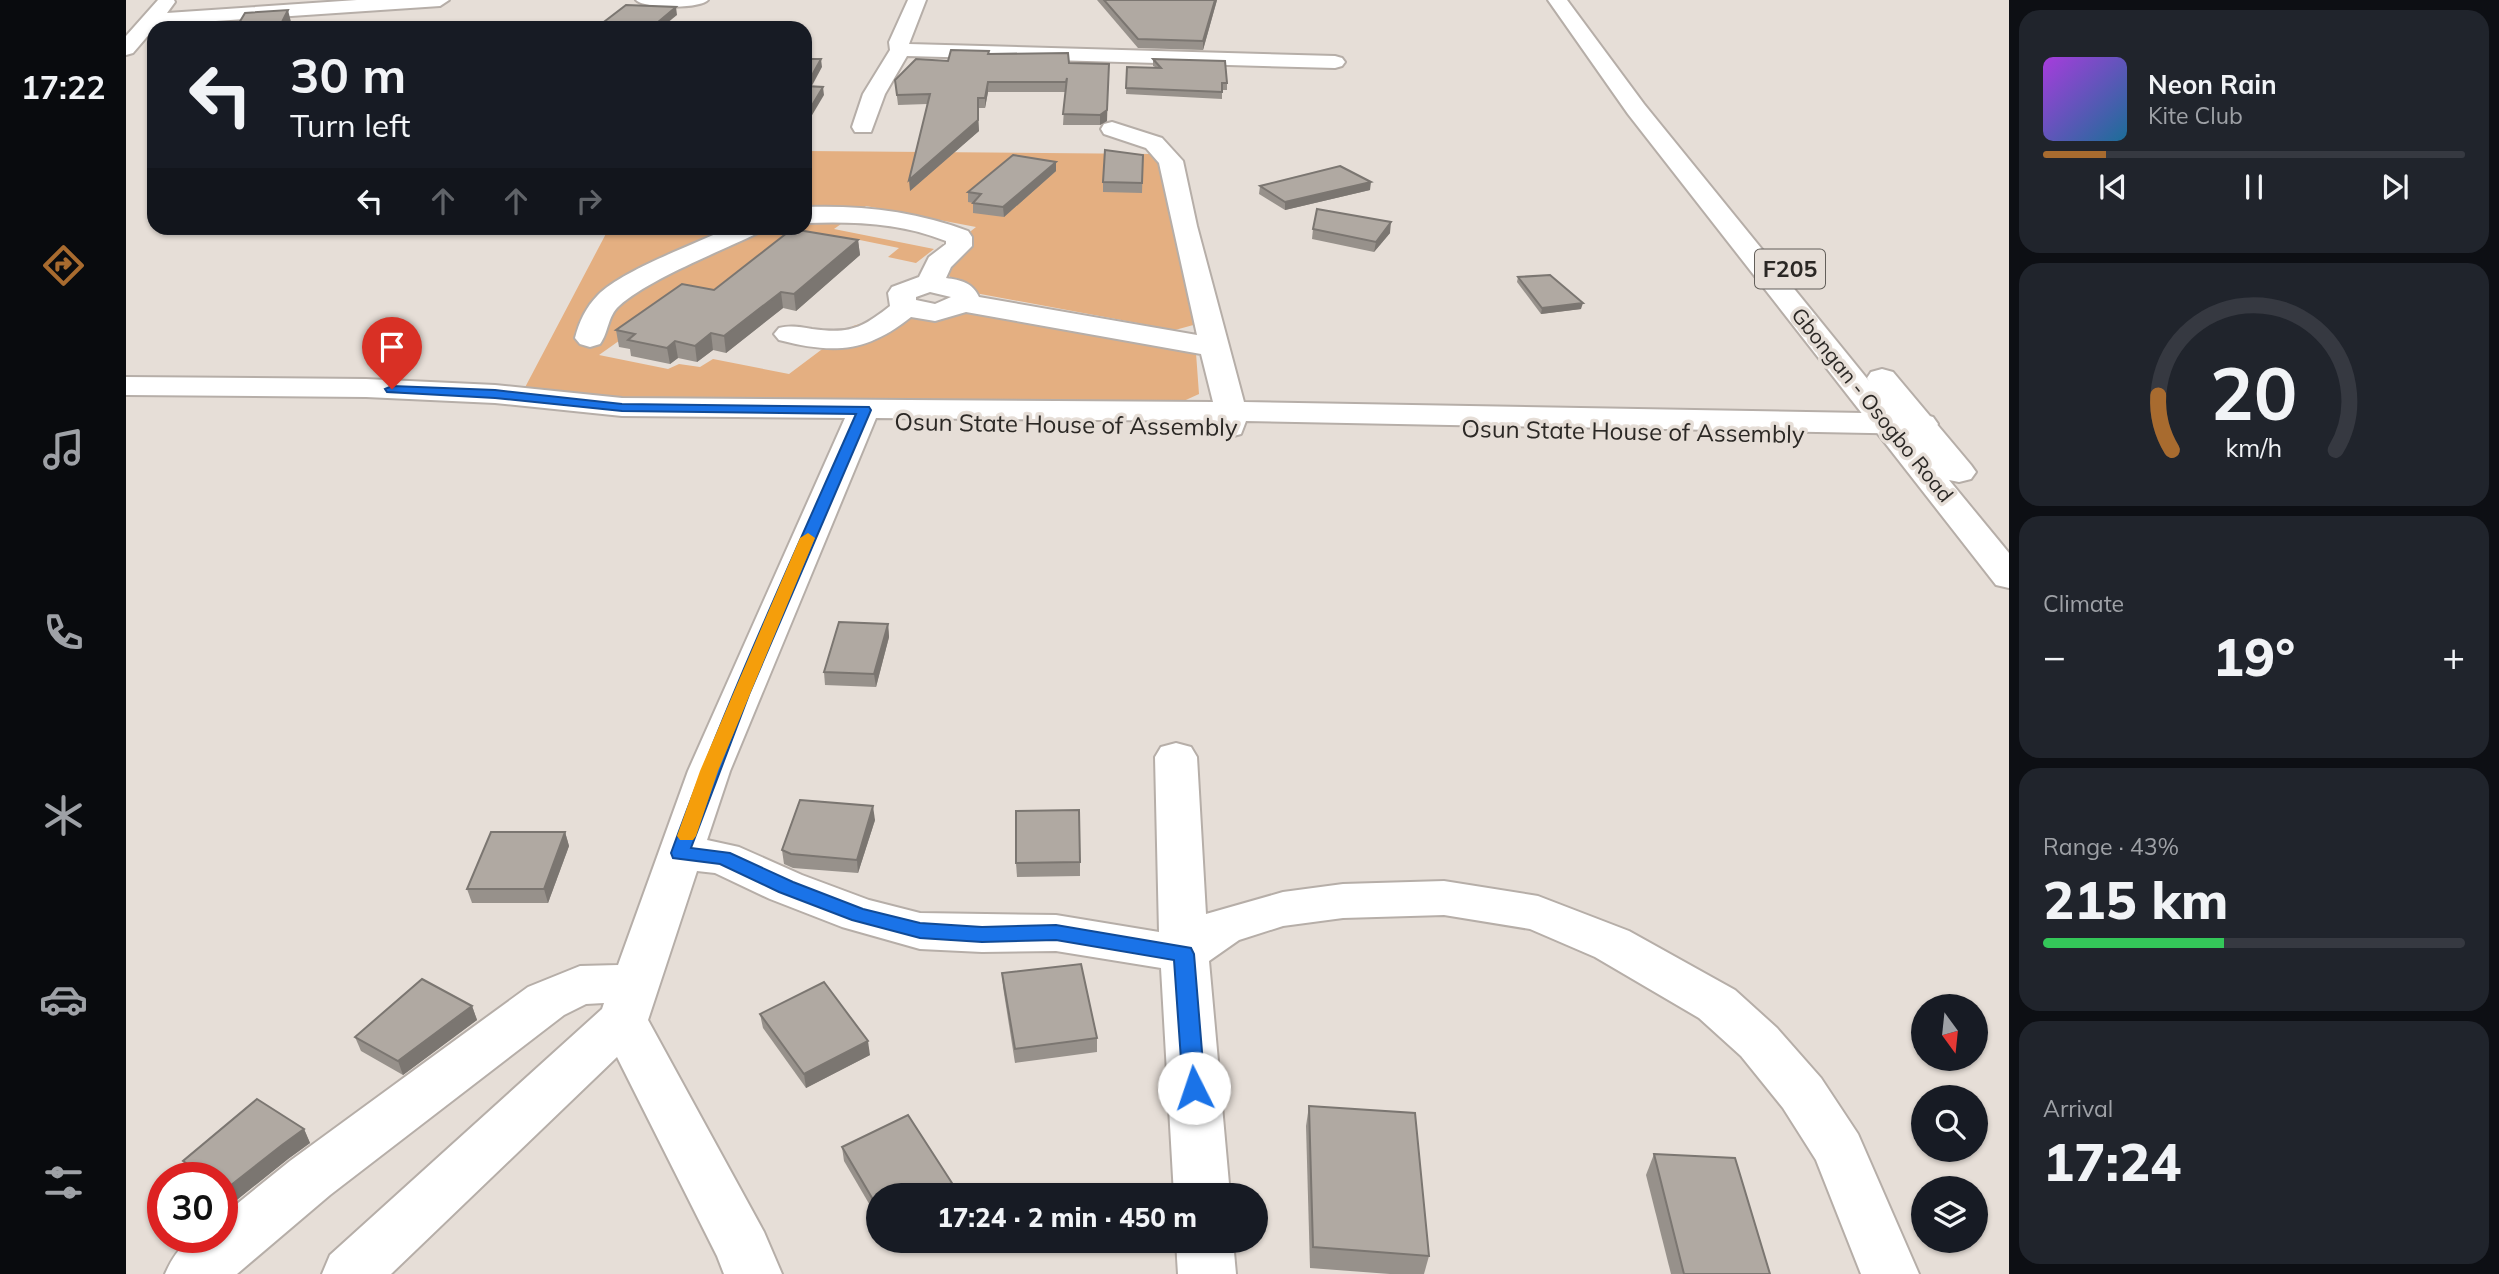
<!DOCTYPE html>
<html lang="en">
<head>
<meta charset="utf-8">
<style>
  body { margin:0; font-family:Mulish,sans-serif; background:#20242c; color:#f1f3f6; height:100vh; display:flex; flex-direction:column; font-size:26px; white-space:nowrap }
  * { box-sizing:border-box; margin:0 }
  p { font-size:23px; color:#9ea1a6 }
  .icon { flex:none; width:38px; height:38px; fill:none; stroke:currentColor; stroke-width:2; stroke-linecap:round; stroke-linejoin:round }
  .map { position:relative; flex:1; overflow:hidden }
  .sheet { display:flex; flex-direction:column; gap:10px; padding:10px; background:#0d0f14; width:490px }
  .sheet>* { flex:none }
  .top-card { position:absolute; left:21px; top:21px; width:665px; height:214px; border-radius:21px; box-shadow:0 2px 5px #0004; background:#171b24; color:#f1f3f6; overflow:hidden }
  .needle { width:46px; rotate:165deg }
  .fabs { position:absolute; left:1785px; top:994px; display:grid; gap:14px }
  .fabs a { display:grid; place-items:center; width:77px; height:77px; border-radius:50%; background:#171b24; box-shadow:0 2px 5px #0004; font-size:35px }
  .speed { position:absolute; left:21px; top:1162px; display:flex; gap:14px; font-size:35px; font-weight:700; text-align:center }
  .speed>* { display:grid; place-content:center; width:91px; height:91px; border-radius:50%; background:#171b24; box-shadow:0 2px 5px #0004; line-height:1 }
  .speed .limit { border:10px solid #d22; background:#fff; color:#111 }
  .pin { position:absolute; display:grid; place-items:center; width:60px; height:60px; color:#fff; margin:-72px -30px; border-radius:50% 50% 50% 0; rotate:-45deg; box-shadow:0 0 7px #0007 }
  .pin .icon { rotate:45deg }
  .me { position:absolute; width:77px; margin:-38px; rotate:356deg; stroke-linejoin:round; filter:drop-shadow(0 0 5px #0008) }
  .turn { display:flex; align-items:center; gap:24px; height:147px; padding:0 28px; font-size:32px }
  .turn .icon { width:91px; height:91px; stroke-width:2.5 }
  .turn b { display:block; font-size:49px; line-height:60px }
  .lanes { display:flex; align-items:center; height:66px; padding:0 28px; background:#0003; justify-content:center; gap:35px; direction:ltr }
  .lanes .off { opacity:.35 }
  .big { font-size:52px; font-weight:800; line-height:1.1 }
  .sheet .tile { flex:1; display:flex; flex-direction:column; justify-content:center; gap:10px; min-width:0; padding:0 24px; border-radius:21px; background:#20242c }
  .sheet .dial { align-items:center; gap:0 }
  .dial svg { height:182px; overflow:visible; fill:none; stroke:#363941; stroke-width:7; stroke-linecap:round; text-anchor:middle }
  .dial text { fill:#f1f3f6; stroke:none }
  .song { display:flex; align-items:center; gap:21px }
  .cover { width:84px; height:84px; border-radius:10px; background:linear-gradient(135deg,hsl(280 70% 55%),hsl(200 70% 35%)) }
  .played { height:7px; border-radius:4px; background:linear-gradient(90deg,#a86b2f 15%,#363941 15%) }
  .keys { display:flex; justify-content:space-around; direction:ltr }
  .heat { display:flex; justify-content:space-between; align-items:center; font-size:38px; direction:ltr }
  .charge { height:10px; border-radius:5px; background:linear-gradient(90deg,#34c759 43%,#363941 0) }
  .trip { position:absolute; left:740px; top:1183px; width:402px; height:70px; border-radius:35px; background:#171b24; box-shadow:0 2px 5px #0004; font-weight:800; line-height:70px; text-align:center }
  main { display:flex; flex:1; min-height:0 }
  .tabs { display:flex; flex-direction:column; width:126px; justify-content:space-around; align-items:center; background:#090b0e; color:#9ea1a6 }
  .tabs .icon { width:49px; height:49px }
  .tabs .active { color:#a86b2f }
  .tabs b { font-size:32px; color:#f1f3f6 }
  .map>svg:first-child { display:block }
</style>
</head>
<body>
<main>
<nav class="tabs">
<b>17:22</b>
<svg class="icon active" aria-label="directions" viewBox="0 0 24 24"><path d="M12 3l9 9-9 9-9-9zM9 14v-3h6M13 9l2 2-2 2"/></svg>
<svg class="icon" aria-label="music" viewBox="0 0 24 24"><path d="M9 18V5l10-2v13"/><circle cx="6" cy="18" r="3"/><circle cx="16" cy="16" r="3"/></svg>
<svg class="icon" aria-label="phone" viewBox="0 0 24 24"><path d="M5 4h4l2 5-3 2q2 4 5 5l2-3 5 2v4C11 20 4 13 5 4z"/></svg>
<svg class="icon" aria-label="climate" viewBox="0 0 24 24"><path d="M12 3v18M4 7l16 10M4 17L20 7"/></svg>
<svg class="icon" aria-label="car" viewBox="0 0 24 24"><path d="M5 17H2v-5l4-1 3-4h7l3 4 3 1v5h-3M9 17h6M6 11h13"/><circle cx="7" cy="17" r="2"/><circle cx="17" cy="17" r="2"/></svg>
<svg class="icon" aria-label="filters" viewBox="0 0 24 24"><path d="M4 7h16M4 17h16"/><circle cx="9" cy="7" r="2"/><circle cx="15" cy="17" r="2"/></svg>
</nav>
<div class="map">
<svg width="1883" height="1274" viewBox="0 0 1883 1274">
  <rect width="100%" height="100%" fill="#e6ded7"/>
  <path fill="#e4af81" d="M679 151 1029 154 1042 165 1071 324 1049 330 849 293 826 281 823 275 808 272 810 259 850 227 740 206 708 229 808 249 790 263 762 257 773 248 724 238 714 246 574 300 555 297 473 355 542 369 553 364 574 367 587 359 663 374 727 326 763 315 842 313 879 315 1070 353 1073 394 1051 404 530 402 395 395 483 228H679Z"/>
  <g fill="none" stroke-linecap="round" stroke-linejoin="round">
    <defs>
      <g id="minor">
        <path d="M32 0H48L49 2 41 13 231 0H323L314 6 31 25 7 53 0 55V36Z"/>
        <path d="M510 0H582C574 9 518 9 510 0Z"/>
        <path d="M782 0H800L783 44 1209 56 1216 58 1219 62 1216 66 1209 68 781 56 759 94 745 132H729L726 127 737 94 764 50 763 42Z"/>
        <path d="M986 122 1036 138 1057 161 1071 226 1118 402 1796 414 1807 417 1812 424 1807 431 1796 434 1120 421 1115 434 1104 437 1093 434 1088 427 1089 421 750 418 604 771 581 840 613 847 676 875 743 900 794 913 930 915 1033 932 1029 757 1035 747 1050 743 1065 747 1071 757 1080 914 1157 892 1217 884 1318 881 1412 896 1503 931 1609 990 1651 1028 1695 1078 1732 1134 1793 1274H1735L1690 1160 1657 1108 1615 1056 1573 1018 1469 957 1404 929 1318 915 1217 918 1157 926 1113 940 1083 961 1104 1195H1048L1035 968 930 951 856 952 794 949 716 927 644 899 589 873 571 871 522 1020 638 1232 656 1274H598L591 1256 491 1057 265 1274H196L204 1255 476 1009 478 1003 460 1004 438 1015 204 1195 111 1274H39C53 1243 63 1237 96 1237V1216L164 1161 402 987 454 966 492 965 562 771 719 418 496 416 369 403 240 397 0 395V377L240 379 369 385 496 398 1087 402 1075 354 840 312 809 321 785 317C740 353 707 354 653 340L648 334 653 328C665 325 674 327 686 329 723 334 735 329 764 306L762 293 766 287 793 277 803 257 820 244V241C776 223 726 221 679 223V207C734 205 790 211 842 231L846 237V246L825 267 820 278C835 280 847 283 853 297L1071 335 1033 163 1020 148 978 134 975 129 978 124ZM804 292 825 297 809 304 790 300V297Z"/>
        <path d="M603 228H636L632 233C593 252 523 279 493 306 481 317 483 332 474 344L464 347 454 344 449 338C453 322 460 307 472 295 497 270 569 244 603 228Z"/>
        <path d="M1050 1241H1107L1110 1274H1052Z"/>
      </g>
      <path id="major" d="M1422 0H1441L1518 104 1743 381 1741 378 1745 372 1756 369 1767 372 1845 465 1850 472 1845 479 1833 482 1823 480 1883 553V588L1870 585 1502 114Z"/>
    </defs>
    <use href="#minor" stroke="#b6aea8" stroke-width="4"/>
    <use href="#major" stroke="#b6aea8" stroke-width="4"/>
    <use href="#minor" fill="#fff" fill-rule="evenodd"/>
    <use href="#major" fill="#fff" fill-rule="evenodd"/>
  </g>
  <g fill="#97918b">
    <path d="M971 0H1091L1077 50 1012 48Z"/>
    <path d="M863 51V54L943 63 981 121 974 125H937L939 92H862L859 108H852L853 131 784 191 801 104 772 105 769 80 822 61Z"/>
    <path d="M1027 59 1101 83V90H1096V99L1000 94 1001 67H1029L1027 66Z"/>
    <path d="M1017 155 1016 193 977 192V182Z"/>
    <path d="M930 162V171L878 217 847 213V203L842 202V192Z"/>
    <path d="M1134 186 1244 190 1159 210 1133 194Z"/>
    <path d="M1187 229 1264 233 1248 252 1186 239Z"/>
    <path d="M732 240 734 255 670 311 657 308 600 353 587 350 571 362 552 358 544 364 505 356 504 349 493 347 490 330 588 290Z"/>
    <path d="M1392 277 1455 309 1415 314 1391 282Z"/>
    <path d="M762 624 763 637 750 687 699 685 698 672Z"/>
    <path d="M749 820 732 873 667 868 658 864 656 850Z"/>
    <path d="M439 832 443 846 422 903H346L341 889Z"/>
    <path d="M954 862V876L891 877 890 863Z"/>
    <path d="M876 973 971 1038V1052L889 1063 877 987Z"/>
    <path d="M346 1006 351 1020 277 1075 235 1051 229 1037Z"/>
    <path d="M634 1014 744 1055 680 1088 637 1028Z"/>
    <path d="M1183 1106 1303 1256 1298 1274H1264L1184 1268 1180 1126Z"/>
    <path d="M178 1129 184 1143 162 1159 107 1203 96 1196V1178H69L64 1174 57 1161Z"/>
    <path d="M716 1147 752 1195V1219L718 1161Z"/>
    <path d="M1528 1154 1644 1274H1545L1520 1175Z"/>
  </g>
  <g fill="#7b7671">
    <path d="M1089 0H1091L1077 50V41Z"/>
    <path d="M550 7 551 15 535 28H525Z"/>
    <path d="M162 10 165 22 162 28H153Z"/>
    <path d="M695 59 696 67 681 95 680 86Z"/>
    <path d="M983 64 981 121 974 125V115Z"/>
    <path d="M862 82V92L859 108V98Z"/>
    <path d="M697 87 698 95 679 127V117Z"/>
    <path d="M852 120 853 131 784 191 783 180Z"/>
    <path d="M930 162V171L878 217 877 207Z"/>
    <path d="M1245 182 1244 190 1159 210V202Z"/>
    <path d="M1265 222 1264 233 1248 252 1250 242Z"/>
    <path d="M732 240 734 255 670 311 668 294Z"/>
    <path d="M655 292 657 308 600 353 598 336Z"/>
    <path d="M1457 303 1455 309 1415 314 1416 308Z"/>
    <path d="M585 333 587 350 571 362 569 346Z"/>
    <path d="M549 341 552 358 544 364 541 348Z"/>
    <path d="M762 624 763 637 750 687 748 674Z"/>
    <path d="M747 806 749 820 732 873 731 860Z"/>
    <path d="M439 832 443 846 422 903 418 889Z"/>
    <path d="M346 1006 351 1020 277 1075 272 1061Z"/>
    <path d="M742 1041 744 1055 680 1088 678 1074Z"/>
    <path d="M178 1129 184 1143 162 1159 107 1203 100 1189 156 1145Z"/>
    <path d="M826 1183 827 1195H802Z"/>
  </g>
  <g fill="#b0a9a2" stroke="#7b7671" stroke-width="2">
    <path d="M978 0H1089L1077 41 1012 39Z"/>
    <path d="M500 5 550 7 525 28H470Z"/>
    <path d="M162 10 153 28H110L119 13Z"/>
    <path d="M825 50 863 51 862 54 942 53 943 63 983 64 981 110 974 115 937 114 941 78 940 82H862L859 98H852V120L783 180 804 94 771 95 769 80 790 59 822 61Z"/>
    <path d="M679 59H695L680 86 697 87 679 117Z"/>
    <path d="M1027 59 1099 61 1101 83H1096V92L1000 88 1001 67 1035 68Z"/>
    <path d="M979 150 1017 155 1016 183 977 182Z"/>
    <path d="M887 155 930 162 877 207 847 203 855 194 842 192Z"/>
    <path d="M1214 166 1245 182 1159 202 1134 186Z"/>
    <path d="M1191 209 1265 222 1250 242 1187 229Z"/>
    <path d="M666 229 732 240 668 294 655 292 598 336 585 333 569 346 549 341 541 348 502 340 509 334 490 330 556 284 588 290Z"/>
    <path d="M1424 275 1457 303 1416 308 1392 277Z"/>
    <path d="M713 622 762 624 748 674 698 672Z"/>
    <path d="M674 800 747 806 731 860 665 854 656 850Z"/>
    <path d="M953 810 954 862 890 863V811Z"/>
    <path d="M365 832H439L418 889H341Z"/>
    <path d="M955 964 971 1038 889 1049 876 973Z"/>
    <path d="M296 979 346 1006 272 1061 229 1037Z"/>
    <path d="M698 982 742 1041 678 1074 634 1014Z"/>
    <path d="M131 1099 178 1129 156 1145 100 1189 96 1187V1178H83L57 1161Z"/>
    <path d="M1183 1106 1289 1113 1303 1256 1187 1247Z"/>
    <path d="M782 1115 826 1183 802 1195H752V1208L716 1147Z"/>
    <path d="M1528 1154 1609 1158 1644 1274H1558Z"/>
  </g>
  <path fill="#1a73e8" stroke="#114b97" stroke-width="2" d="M266 386 369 390 496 404 743 407 745 410 624 692 565 848 604 853 667 882 737 909 794 923 856 927 930 925 1065 948 1068 954 1079 1088 1075 1094 1068 1097 1060 1094 1057 1088 1048 960 930 940 856 942 794 938 726 920 653 892 594 864 547 858 545 853C599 704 666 559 730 414L496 411 369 398 261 392 259 389Z"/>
  <path fill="#f59e0b" d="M682 533 689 538 592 771 570 836 567 840H554L551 836 574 771 674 538Z"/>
  <g text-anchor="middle" stroke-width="7" stroke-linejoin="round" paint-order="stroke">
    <g font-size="21" fill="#2b2825" stroke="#e6ded7">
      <text transform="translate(1746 405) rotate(51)" y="7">Gbongan - Osogbo Road</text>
    </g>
    <rect fill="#e6ded7" stroke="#635f5a" stroke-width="2" x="1629" y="249.5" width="70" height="39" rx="5"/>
    <g font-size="23" font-weight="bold" fill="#2b2825">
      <text x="1664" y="277">F205</text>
    </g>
    <g font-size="24" fill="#2b2825" stroke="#e6ded7">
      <text transform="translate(940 425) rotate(1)" y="8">Osun State House of Assembly</text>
      <text transform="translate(1507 432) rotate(1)" y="8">Osun State House of Assembly</text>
    </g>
  </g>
</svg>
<div class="fabs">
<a><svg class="needle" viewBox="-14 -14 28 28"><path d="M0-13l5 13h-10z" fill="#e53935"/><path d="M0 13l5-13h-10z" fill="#9ea1a6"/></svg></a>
<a><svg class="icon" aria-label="search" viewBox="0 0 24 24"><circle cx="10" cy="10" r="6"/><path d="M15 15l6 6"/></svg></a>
<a><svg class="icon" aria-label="layers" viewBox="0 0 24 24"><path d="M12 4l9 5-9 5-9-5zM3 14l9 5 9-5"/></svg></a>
</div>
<div class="speed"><div class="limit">30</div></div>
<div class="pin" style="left:266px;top:389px;background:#d93025"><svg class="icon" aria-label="arrive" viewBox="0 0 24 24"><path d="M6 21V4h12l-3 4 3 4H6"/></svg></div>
<svg class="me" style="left:1068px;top:1088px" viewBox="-20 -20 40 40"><circle r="19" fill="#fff"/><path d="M0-13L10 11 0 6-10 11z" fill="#1a73e8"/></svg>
<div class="trip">17:24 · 2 min · 450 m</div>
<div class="top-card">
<div class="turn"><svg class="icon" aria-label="left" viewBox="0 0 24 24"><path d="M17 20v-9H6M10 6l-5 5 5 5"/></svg><div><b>30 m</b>Turn left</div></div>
<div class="lanes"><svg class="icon" aria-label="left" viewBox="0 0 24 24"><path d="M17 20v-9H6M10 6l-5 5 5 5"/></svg><svg class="icon off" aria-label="ahead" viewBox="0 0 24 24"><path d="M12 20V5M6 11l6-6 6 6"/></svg><svg class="icon off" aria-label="ahead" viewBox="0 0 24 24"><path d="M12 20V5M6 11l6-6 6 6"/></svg><svg class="icon off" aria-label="right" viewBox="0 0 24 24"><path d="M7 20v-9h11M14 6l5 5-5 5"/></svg></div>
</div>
</div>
<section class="sheet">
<div class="tile">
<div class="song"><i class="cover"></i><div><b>Neon Rain</b><p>Kite Club</p></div></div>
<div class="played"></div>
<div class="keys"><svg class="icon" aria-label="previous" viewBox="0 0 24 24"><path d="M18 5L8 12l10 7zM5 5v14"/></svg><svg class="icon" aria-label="pause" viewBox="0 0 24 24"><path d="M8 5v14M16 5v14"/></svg><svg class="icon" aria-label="next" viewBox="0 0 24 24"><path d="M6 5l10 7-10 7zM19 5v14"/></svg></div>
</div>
<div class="tile dial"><svg viewBox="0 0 100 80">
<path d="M14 69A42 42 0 1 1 86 69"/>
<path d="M14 69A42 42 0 0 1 8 45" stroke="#a86b2f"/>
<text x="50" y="56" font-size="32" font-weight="700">20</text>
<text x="50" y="72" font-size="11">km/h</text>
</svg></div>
<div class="tile"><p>Climate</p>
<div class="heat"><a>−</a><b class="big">19°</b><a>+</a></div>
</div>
<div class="tile"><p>Range · 43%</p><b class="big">215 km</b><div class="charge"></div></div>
<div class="tile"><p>Arrival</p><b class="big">17:24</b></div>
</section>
</main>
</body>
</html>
